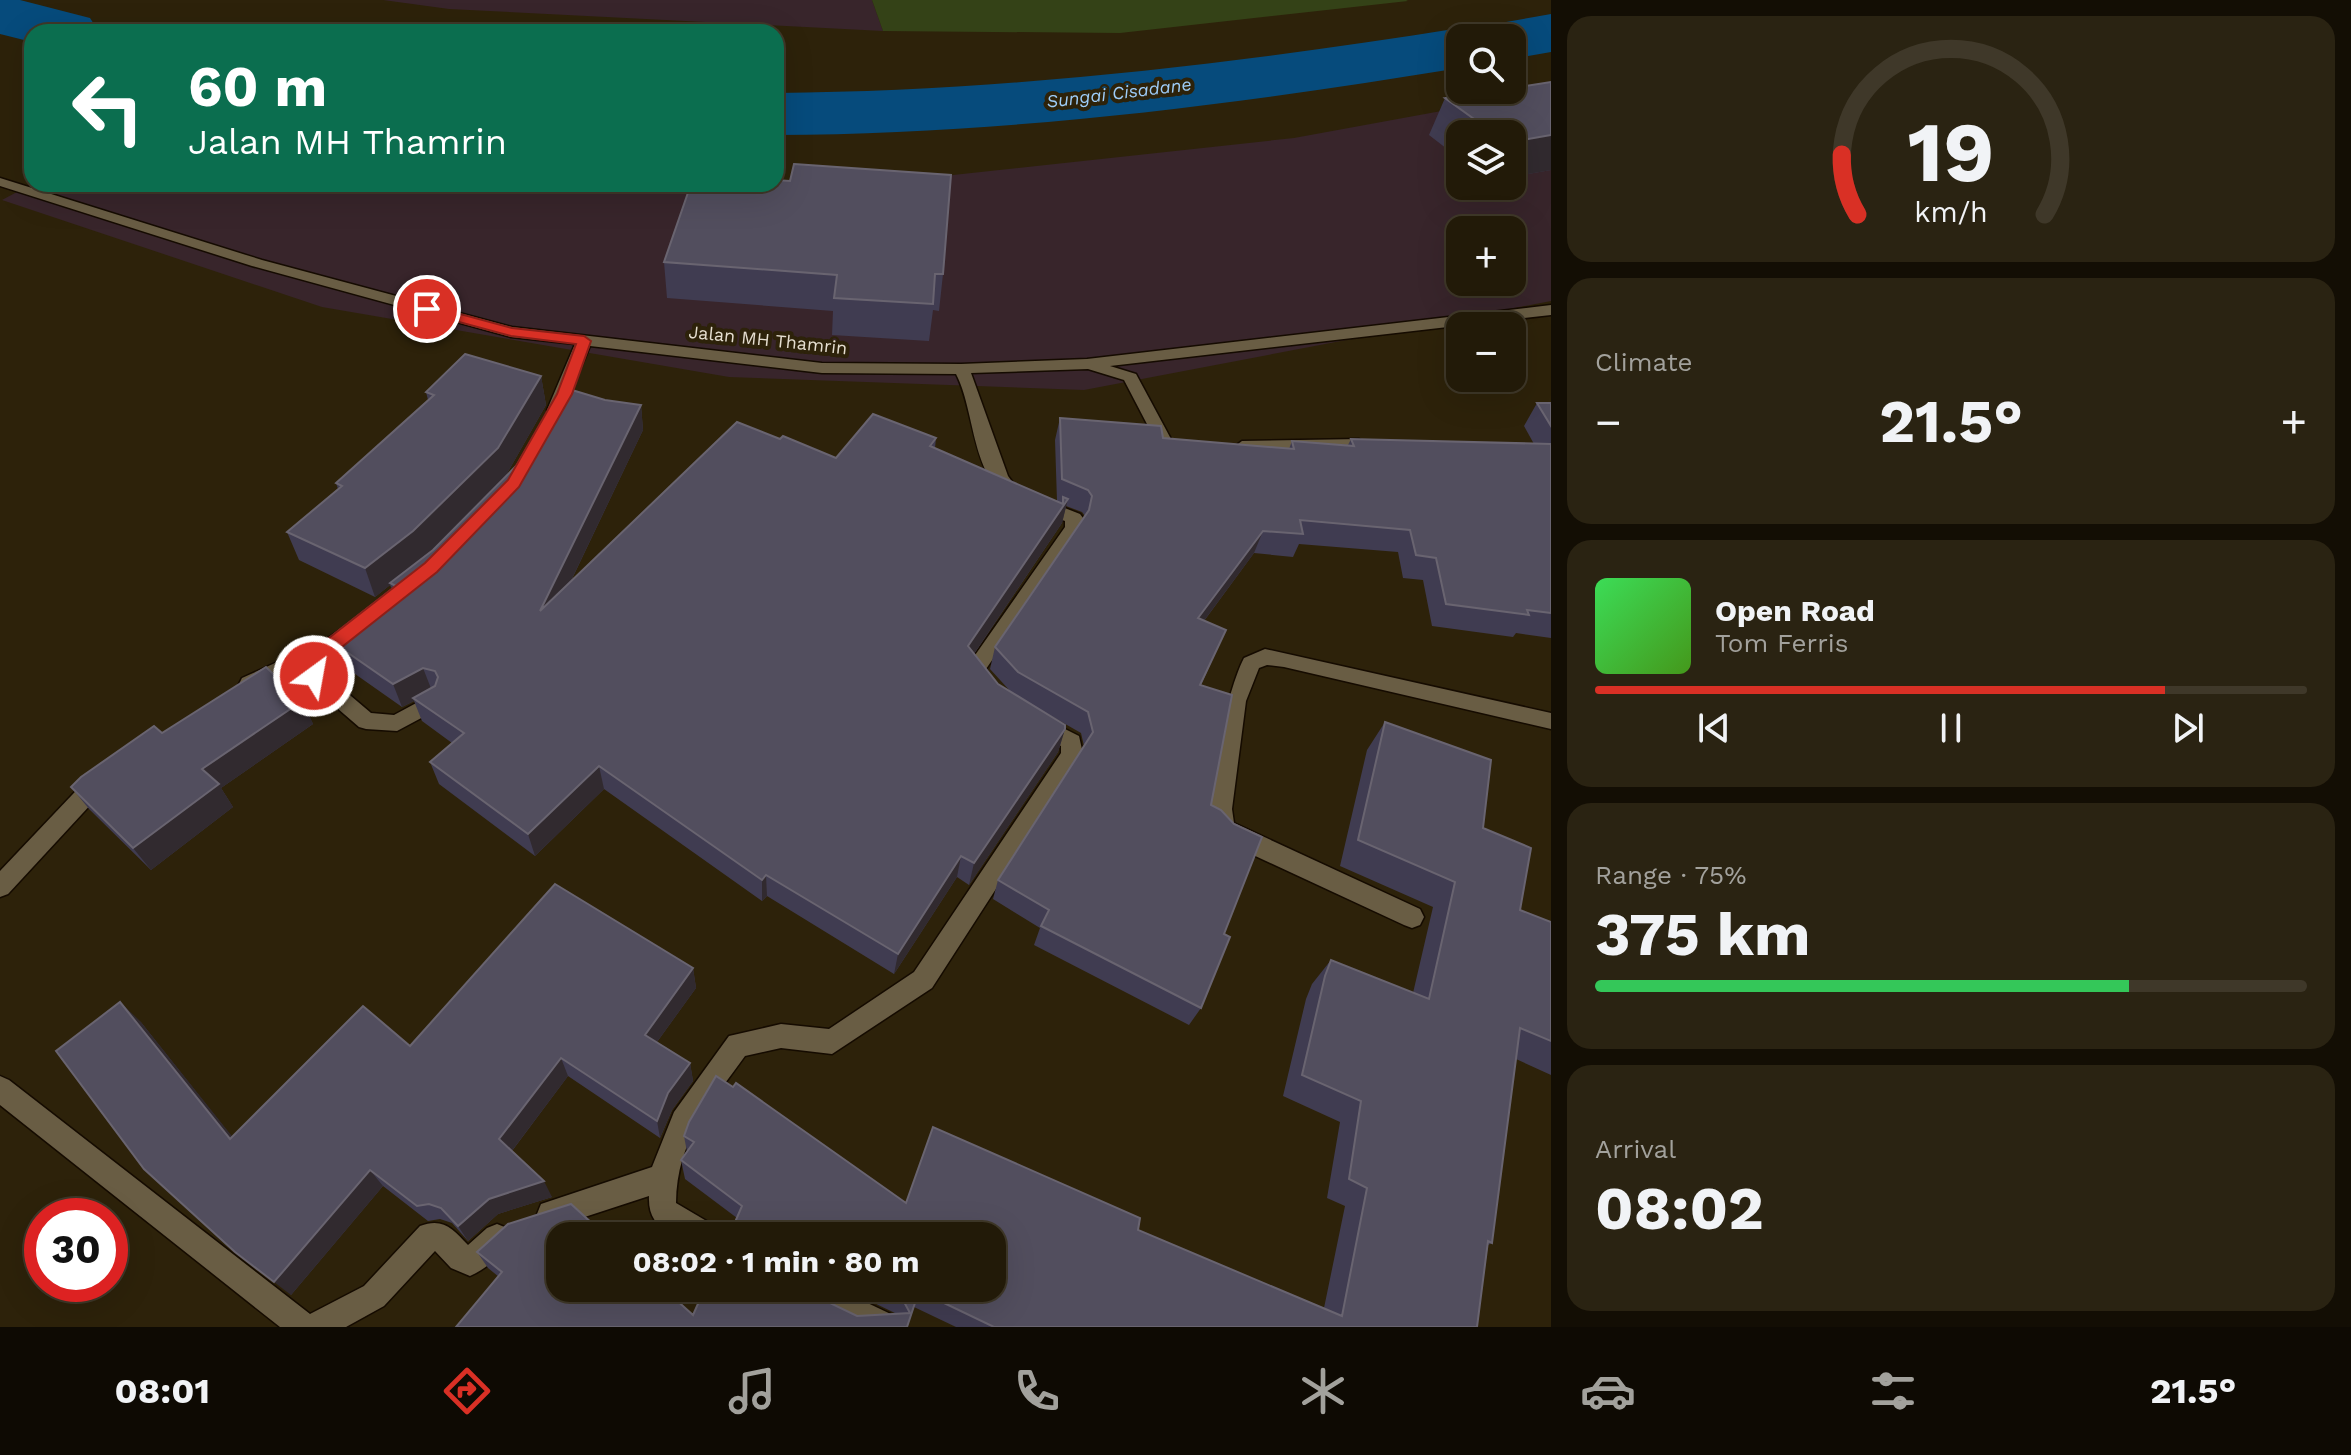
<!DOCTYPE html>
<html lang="en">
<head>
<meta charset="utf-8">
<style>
  body { margin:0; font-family:"Work Sans",sans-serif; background:#2a2312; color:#f1f3f6; height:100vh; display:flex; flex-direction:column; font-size:30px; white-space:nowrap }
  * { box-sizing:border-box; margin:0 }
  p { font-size:26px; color:#a2a19c }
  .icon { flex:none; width:44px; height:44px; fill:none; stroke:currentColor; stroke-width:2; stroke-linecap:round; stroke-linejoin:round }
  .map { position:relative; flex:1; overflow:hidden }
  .sheet { display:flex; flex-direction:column; gap:16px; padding:16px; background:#130e04; width:800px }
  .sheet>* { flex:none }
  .banner { position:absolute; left:24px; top:24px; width:760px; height:168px; border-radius:24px; box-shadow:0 8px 32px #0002,0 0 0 2px #3f3829; background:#0b6e4f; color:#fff; overflow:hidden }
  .fabs { position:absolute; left:1446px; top:24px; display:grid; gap:16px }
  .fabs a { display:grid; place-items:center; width:80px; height:80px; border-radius:16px; background:#221a08; box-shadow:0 8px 32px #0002,0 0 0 2px #3f3829; font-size:40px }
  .speed { position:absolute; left:24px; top:1198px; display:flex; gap:16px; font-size:40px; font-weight:700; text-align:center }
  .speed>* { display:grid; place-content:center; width:104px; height:104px; border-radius:50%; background:#221a08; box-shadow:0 8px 32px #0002,0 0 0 2px #3f3829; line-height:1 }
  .speed .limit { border:12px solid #d22; background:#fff; color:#111 }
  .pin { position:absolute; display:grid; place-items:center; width:68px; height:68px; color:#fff; margin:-34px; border:4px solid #fff; border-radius:50%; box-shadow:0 2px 8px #0007 }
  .me { position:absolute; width:88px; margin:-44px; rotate:32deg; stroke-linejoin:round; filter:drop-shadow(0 0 6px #0008) }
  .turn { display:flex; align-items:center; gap:28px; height:168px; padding:0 32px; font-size:36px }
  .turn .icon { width:104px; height:104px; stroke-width:2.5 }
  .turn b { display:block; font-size:56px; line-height:68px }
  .big { font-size:60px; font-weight:700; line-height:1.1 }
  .sheet .card { flex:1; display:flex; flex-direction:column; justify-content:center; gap:12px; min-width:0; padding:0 28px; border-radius:24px; background:#2a2312 }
  .sheet .dial { align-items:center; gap:0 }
  .dial svg { height:208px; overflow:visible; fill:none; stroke:#3f3829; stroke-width:7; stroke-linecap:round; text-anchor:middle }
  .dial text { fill:#f1f3f6; stroke:none }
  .song { display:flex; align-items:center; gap:24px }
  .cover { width:96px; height:96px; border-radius:12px; background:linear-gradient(135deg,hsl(130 70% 55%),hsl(100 70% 35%)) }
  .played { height:8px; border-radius:4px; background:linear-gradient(90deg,#d93025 80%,#3f3829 80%) }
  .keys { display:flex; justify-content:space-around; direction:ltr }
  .heat { display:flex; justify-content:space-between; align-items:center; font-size:44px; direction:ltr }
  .charge { height:12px; border-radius:6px; background:linear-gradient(90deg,#34c759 75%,#3f3829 0) }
  .trip { position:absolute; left:546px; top:1222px; width:460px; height:80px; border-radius:24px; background:#221a08; box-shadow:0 8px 32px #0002,0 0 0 2px #3f3829; font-weight:700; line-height:80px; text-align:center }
  .menu { display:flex; height:128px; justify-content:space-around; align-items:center; background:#0e0a03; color:#a2a19c }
  .menu .icon { width:56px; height:56px }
  .menu .selected { color:#d93025 }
  .menu b { font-size:36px; color:#f1f3f6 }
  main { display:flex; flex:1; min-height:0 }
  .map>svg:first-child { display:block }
</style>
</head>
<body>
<main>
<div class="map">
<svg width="1551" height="1327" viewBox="0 0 1551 1327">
  <rect width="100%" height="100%" fill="#2d220a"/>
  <g fill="#38252b" fill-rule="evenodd">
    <path d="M383 0H872L883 31 449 9Z"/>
    <path d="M1551 91V301L1084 390 729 377 322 307 2 200 32 184H437L475 190 916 179 1294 138ZM1460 134H1512V186H1460ZM1460 230H1512V282H1460Z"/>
  </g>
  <path fill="#344217" d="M872 0H1406L1408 1 1120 33 883 31Z"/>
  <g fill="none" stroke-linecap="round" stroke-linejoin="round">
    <g fill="#064b7c" fill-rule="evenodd">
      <path d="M0 0H20L90 18 99 32H32V42L0 34Z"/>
      <path d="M1551 14V52L1512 59V38H1460V68C1233 105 1007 134 776 135V93C1006 91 1233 64 1460 28L1483 34 1489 25Z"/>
    </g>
    <defs>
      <g id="minor">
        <path d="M0 178 262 260 512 327 822 363 961 364 1087 359 1551 305V315L1110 366 1136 374 1171 439 1178 444 1170 449 1159 447 1124 380 1088 369 971 373 1008 476 1016 487 1029 494 1080 514 1083 518 1080 532 986 669 993 682 990 688H976L966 668 1065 527V521C1046 514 1024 509 1008 498 971 472 975 410 956 374L822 373 590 346 563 410 555 415 547 410 575 344 511 337 252 266 0 186Z"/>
        <path d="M1359 439 1367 444 1365 448 1242 453 1234 447 1242 441Z"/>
        <path d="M350 623 357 625 360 630 338 651 325 674 371 713 394 715 433 694 440 696 443 702 440 708 397 731 366 729 359 727 307 682 304 676 311 664 256 690H242L239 684 242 678 324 641Z"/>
        <path d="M1265 649 1551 713V729L1284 667 1267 665 1259 668 1246 701 1232 809 1234 823 1420 909 1424 917 1420 925 1412 928 1404 925 1225 842C1220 838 1215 835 1213 828 1203 796 1228 688 1244 658Z"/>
        <path d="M1041 717 1079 736 1083 754 932 988 832 1054 781 1048 745 1056C710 1105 677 1139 676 1203L715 1226 719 1236C687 1236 647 1238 649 1196L551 1228 541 1224 537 1214 541 1204 652 1167 674 1112 729 1036 781 1024 829 1029 914 972 1061 753V746L1034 731 1031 725 1034 719Z"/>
        <path d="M98 773 106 776 109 782 106 788 8 894 0 897V871L90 776Z"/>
        <path d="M0 1076 9 1080 310 1314 364 1286 420 1226C443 1217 453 1229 468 1245L487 1228 497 1224 507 1228 511 1238C504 1254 486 1269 470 1276L451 1268 435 1251 384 1306 346 1327H280L0 1105Z"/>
        <path d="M790 1288H836L897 1317 902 1327H855L794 1298Z"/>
      </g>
    </defs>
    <use href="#minor" stroke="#150b00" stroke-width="3"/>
    <use href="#minor" fill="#695d44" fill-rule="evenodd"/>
  </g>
  <g fill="#403c51" fill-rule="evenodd">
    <path d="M1551 82V170L1512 177V134H1460V159L1429 135 1445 98Z"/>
    <path d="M664 262 943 274 939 311 933 310 929 341 832 335 833 311 667 298Z"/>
    <path d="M541 376 546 405 505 477 428 553 605 400 641 405 643 430 571 581 780 439 836 458 936 438 935 448 1057 501 1055 440 1060 418 1163 438 1289 449 1292 441 1348 445 1351 439 1534 444 1524 426 1537 403H1551V638L1516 633 1513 637 1432 626 1423 580 1403 578 1398 552 1299 544 1293 557 1254 553 1204 621 1226 630 1201 685 1224 934 1201 1008 1189 1025 1034 945 1040 928 993 899 998 880 1084 746 1081 733 1046 713 1065 729 1058 752 969 885 957 877 894 974 767 896 762 901 604 789 535 856 439 784 430 762 452 743 422 721 414 701 402 707 338 662 328 639 392 589 390 585 375 597 299 560 287 532 338 489 336 483 428 400 426 392ZM1066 506 1082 512 1085 516 995 647 990 669 1011 692 998 684 974 654 1062 523Z"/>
    <path d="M302 701 313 724 221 788 233 807 151 870 89 809 71 787 162 733Z"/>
    <path d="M1385 722 1483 828 1520 910 1551 922V1075L1516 1059 1492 1243 1488 1245 1477 1327H956L914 1307 907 1327H456L499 1277 488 1268 477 1252 693 1315 857 1316 897 1314 843 1288H992L737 1218 685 1179 681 1160 687 1152 684 1136 906 1203 1138 1230 1324 1308 1345 1206 1327 1198 1340 1122 1283 1096 1306 999 1312 984 1331 960 1413 993 1433 907 1340 866 1367 750Z"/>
    <path d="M693 968 696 988 657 1042 690 1063 693 1081 672 1110 660 1138 568 1076 512 1151 552 1197 498 1214 468 1241 452 1223 440 1219 428 1221 383 1186 291 1295 140 1021 232 1137 410 1046Z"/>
  </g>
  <g fill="#312a2f">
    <path d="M1551 135V170L1512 177V142Z"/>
    <path d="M541 376 546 405 505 477 422 560 375 597 365 568Z"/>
    <path d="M641 405 643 430 545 635 540 611Z"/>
    <path d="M1068 499 1062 523 963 670 968 646Z"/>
    <path d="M1263 531 1254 553 1189 641 1198 618Z"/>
    <path d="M423 668 432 691 413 698 414 701 402 707 393 684Z"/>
    <path d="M302 701 313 724 221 788 233 807 151 870 133 848 202 769Z"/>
    <path d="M1065 729 1058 752 969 885 974 863Z"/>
    <path d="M599 766 604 789 535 856 528 834Z"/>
    <path d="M961 856 957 877 894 974 898 954Z"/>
    <path d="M766 875 767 896 762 901V880Z"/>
    <path d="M693 968 696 988 649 1053 645 1035Z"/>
    <path d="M120 1002 140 1021 247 1155 230 1139Z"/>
    <path d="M561 1058 568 1076 508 1156 499 1139Z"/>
    <path d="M690 1063 693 1081 672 1110 660 1138 657 1121 668 1093Z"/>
    <path d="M370 1170 383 1186 291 1295 274 1282Z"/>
    <path d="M544 1181 552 1197 498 1214 468 1241 458 1226 489 1199Z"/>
  </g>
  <g fill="#524e5e" stroke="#696470" stroke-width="2">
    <path d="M1551 82V135L1512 142V134H1495L1445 98 1498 90H1512V88Z"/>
    <path d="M794 164 951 175 943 274H935L933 304 834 298 837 275 664 262 691 184H776V180L790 181Z"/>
    <path d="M465 354 541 376 498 448 413 531 365 568 287 532 342 486 336 483 434 395 426 392Z"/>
    <path d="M562 387 605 400 641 405 540 611 737 422 780 439 783 436 836 458 873 414 936 438 930 446 1063 504V497L1068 499 968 646 998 684 1065 725V729L974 863 961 856 898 954 766 875 762 880 599 766 528 834 430 762 464 733 413 698 435 686 438 677 435 671 423 668 393 684 328 639 396 586 390 583 433 550 517 465Z"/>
    <path d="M1537 403H1551V426Z"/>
    <path d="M1060 418 1161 426 1163 438 1294 449 1292 441 1354 446 1351 439 1551 444V613L1527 610 1529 615 1446 604 1436 558 1416 555 1410 530 1300 520 1303 534 1263 531 1198 618 1226 630 1200 685 1232 695 1211 805 1221 810 1234 824 1262 837 1224 934 1230 937 1201 1008 1041 926 1049 910 998 880 1093 732 1088 712 1018 672 995 647 1089 510 1092 496 1088 490 1062 479Z"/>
    <path d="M266 667 302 701 202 769 219 784 133 848 71 787 81 777 154 726 162 733Z"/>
    <path d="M1385 722 1491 760 1483 828 1531 848 1520 910 1551 922V1041L1520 1028 1492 1243 1488 1241 1477 1327H994L919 1291 907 1327H456L502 1272 477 1252 508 1224 571 1204 606 1236H560V1288H663L693 1315 705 1288H799L857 1316 910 1313 903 1300 879 1288H992V1236H729L742 1206 681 1160 694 1142 684 1136 689 1122 716 1076 733 1087 736 1083 906 1203 933 1127 1140 1218 1138 1230 1342 1316 1367 1188 1349 1179 1361 1101 1302 1075 1325 976 1331 960 1429 999 1455 882 1358 840Z"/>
    <path d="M555 884 693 968 645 1035 690 1063 668 1093 657 1121 561 1058 499 1139 544 1181 489 1199 458 1226 441 1208 429 1204 417 1206 370 1170 274 1282 235 1252 144 1169 56 1051 120 1002 230 1139 363 1006 410 1046Z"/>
  </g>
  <path fill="#d93025" stroke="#8d1f18" stroke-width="2" d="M427 305 512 328 584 336 591 341 572 394 519 487 437 572 337 651 320 681 314 683 304 676 325 641 425 563 508 480 557 394 576 344 511 336 422 312V306Z"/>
  <g text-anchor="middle" stroke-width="8" stroke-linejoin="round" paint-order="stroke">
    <g font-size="18" font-style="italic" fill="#9ecdf9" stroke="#2d220a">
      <text transform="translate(1119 93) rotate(-7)" y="6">Sungai Cisadane</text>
    </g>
    <g font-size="18" fill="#e5ded0" stroke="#2d220a">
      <text transform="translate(768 340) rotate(6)" y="6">Jalan MH Thamrin</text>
    </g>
  </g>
</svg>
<div class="fabs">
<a><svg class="icon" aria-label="search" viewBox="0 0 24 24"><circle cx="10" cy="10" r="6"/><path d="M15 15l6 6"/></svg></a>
<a><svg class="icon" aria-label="layers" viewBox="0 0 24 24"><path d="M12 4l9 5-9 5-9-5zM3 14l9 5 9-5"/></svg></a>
<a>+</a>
<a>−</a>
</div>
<div class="speed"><div class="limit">30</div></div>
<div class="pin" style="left:427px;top:309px;background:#d93025"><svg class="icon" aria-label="arrive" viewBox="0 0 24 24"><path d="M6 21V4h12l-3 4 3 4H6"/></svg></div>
<svg class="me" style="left:314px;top:676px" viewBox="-20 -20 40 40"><circle r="17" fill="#d93025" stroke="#fff" stroke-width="3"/><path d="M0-11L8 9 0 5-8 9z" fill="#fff"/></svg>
<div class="trip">08:02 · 1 min · 80 m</div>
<div class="banner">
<div class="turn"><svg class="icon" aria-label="left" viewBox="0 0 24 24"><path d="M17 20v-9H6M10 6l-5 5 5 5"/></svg><div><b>60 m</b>Jalan MH Thamrin</div></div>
</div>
</div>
<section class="sheet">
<div class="card dial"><svg viewBox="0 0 100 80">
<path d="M14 69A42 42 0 1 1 86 69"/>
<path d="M14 69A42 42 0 0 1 8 46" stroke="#d93025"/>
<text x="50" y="56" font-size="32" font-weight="700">19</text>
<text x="50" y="72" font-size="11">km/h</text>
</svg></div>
<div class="card"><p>Climate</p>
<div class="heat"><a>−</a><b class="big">21.5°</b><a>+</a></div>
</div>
<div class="card">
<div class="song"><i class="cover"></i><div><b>Open Road</b><p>Tom Ferris</p></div></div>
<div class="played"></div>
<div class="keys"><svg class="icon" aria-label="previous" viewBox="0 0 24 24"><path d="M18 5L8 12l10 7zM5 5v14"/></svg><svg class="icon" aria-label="pause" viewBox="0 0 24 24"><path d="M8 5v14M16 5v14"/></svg><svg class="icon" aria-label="next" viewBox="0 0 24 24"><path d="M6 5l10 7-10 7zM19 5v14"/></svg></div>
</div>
<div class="card"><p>Range · 75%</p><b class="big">375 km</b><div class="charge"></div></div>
<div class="card"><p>Arrival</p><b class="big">08:02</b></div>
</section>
</main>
<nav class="menu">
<b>08:01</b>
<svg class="icon selected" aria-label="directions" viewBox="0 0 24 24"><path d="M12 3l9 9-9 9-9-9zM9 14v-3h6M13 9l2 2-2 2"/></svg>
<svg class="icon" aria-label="music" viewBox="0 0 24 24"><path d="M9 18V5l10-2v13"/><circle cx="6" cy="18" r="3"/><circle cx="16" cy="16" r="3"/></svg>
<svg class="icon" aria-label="phone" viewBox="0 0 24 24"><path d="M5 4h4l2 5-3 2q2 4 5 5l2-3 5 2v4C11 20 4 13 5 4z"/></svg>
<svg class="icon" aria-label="climate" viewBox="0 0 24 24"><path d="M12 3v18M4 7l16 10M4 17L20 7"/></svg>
<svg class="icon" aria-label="car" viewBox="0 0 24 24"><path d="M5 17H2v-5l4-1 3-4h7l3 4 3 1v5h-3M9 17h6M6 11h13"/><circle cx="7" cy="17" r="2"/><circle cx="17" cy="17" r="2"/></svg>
<svg class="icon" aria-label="filters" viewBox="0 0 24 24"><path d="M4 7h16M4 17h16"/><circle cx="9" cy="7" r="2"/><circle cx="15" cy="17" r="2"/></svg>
<b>21.5°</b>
</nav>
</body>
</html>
